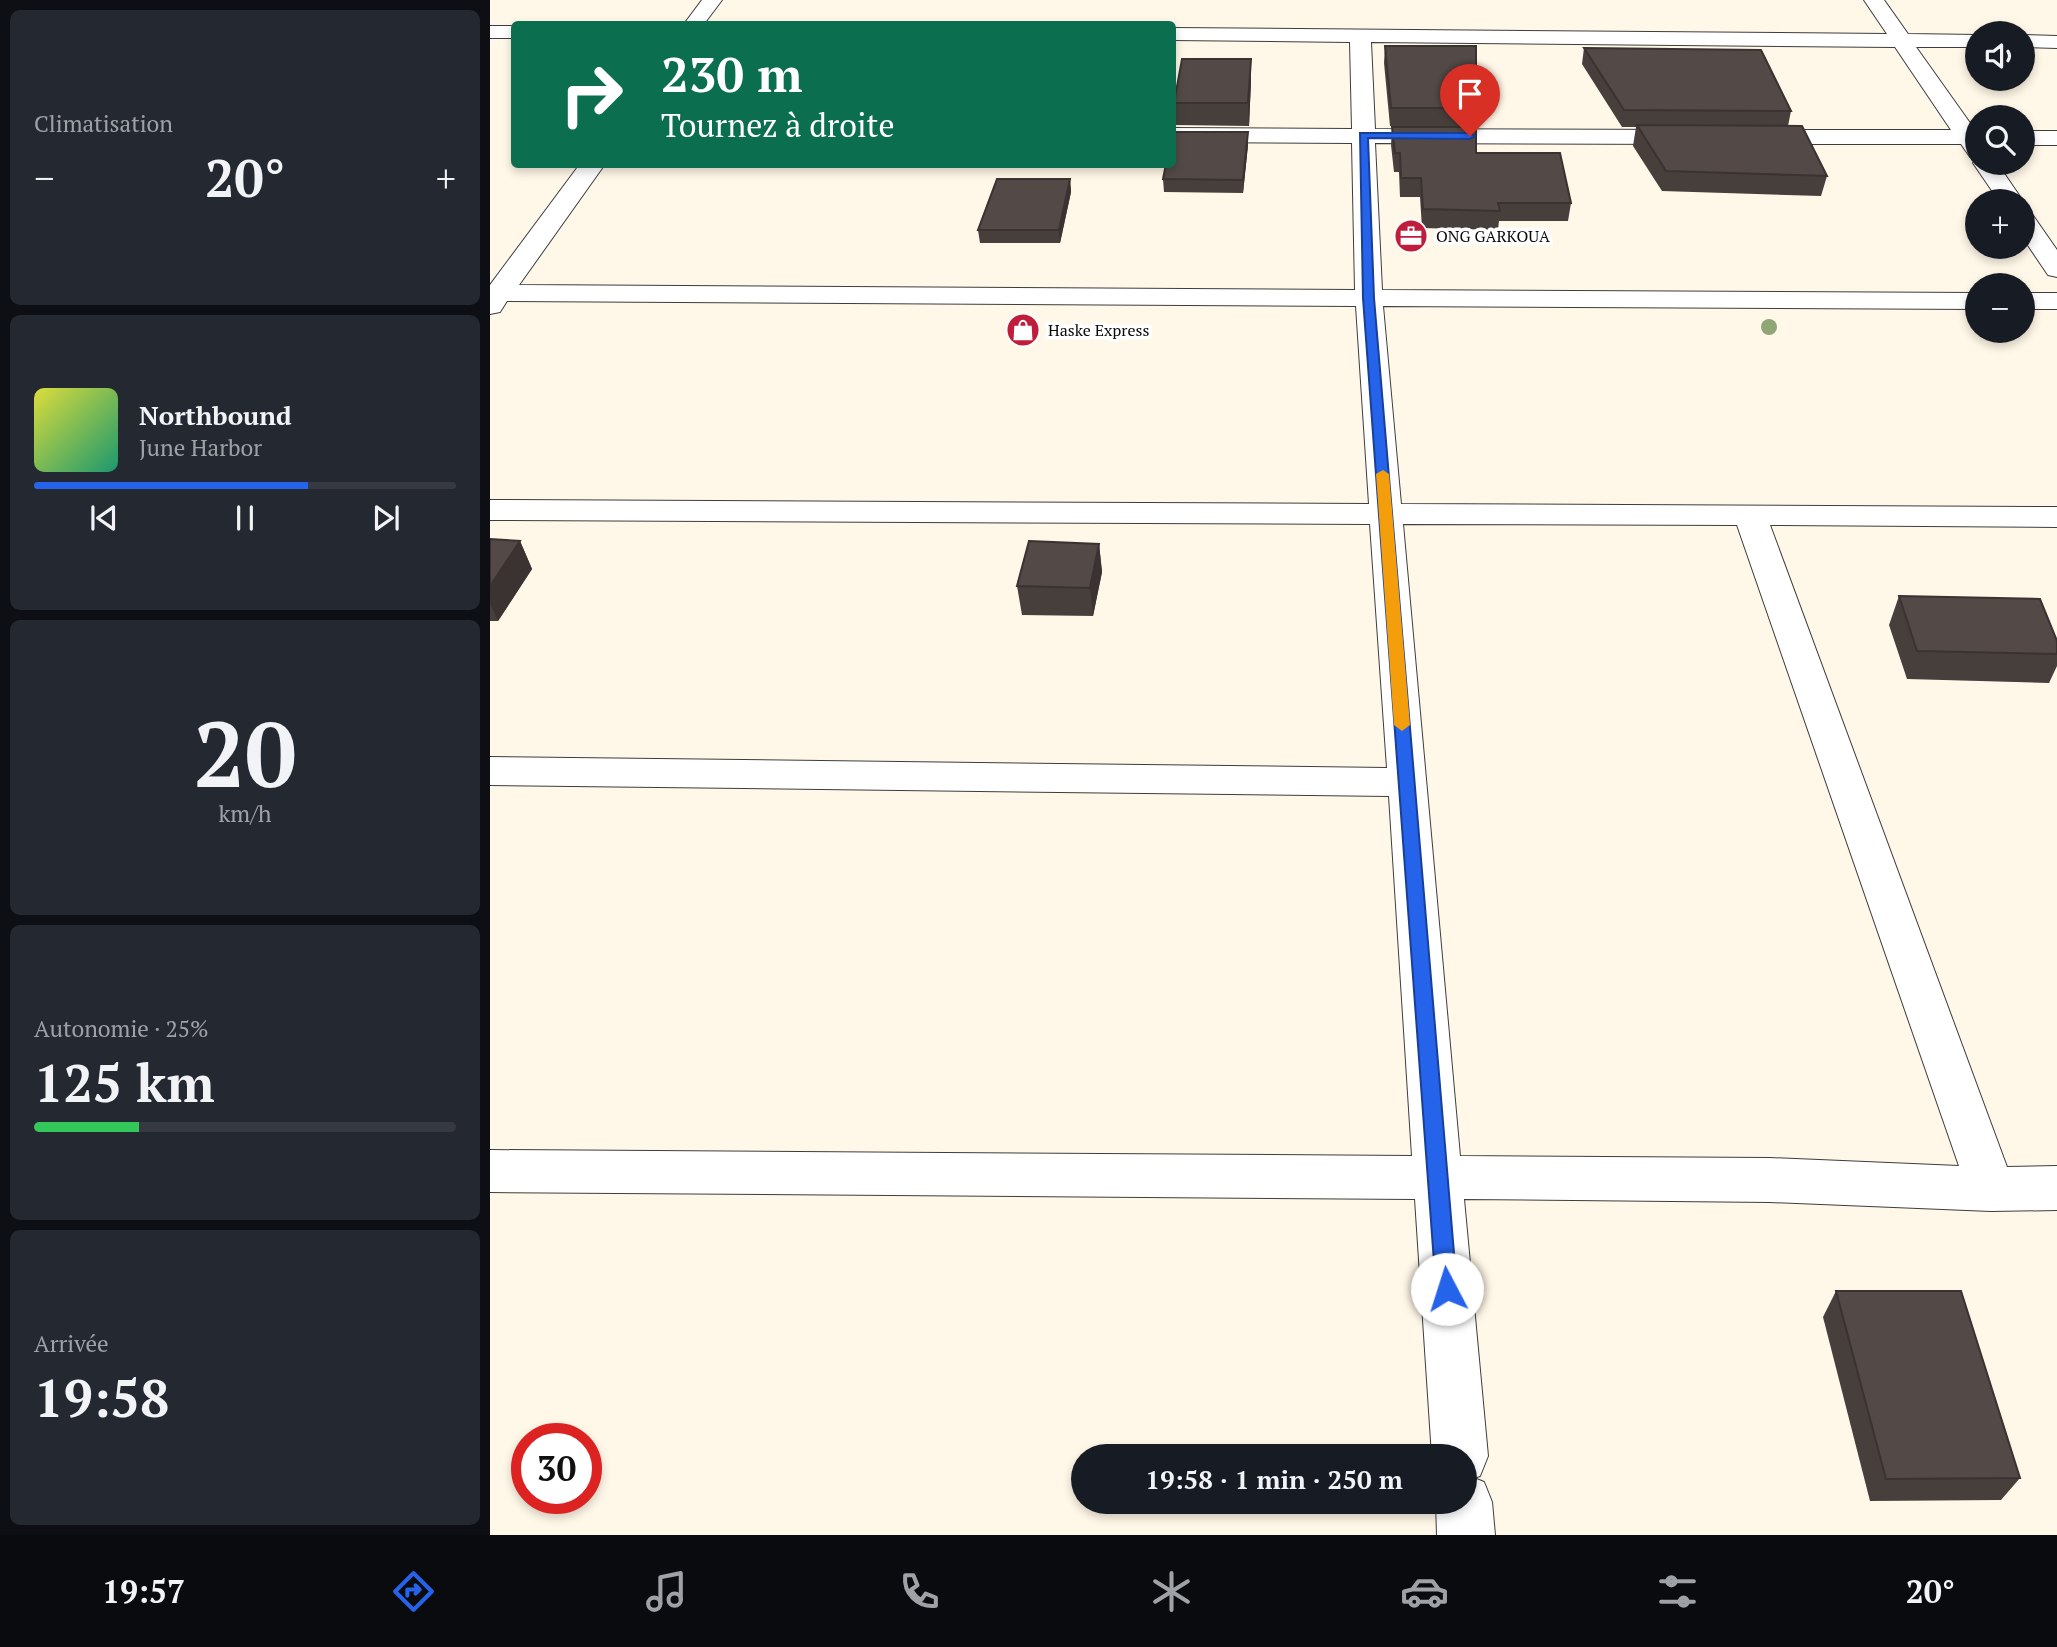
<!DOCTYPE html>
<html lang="fr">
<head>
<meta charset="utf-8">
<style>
  body { margin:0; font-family:"PT Serif",serif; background:#242831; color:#f1f3f6; height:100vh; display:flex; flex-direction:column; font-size:26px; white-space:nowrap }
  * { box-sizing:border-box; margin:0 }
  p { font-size:23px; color:#9ea1a6 }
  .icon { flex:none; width:38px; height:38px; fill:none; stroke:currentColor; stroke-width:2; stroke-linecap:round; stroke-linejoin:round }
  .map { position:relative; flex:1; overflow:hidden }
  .drawer { display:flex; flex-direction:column; gap:10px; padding:10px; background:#0d0f14; width:490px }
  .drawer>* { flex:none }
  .hud { position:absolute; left:21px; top:21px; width:665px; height:147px; border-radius:7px; box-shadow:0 4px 10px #0003; background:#0b6e4f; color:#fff; overflow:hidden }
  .fabs { position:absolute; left:1475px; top:21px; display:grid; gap:14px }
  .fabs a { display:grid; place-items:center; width:70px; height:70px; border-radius:50%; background:#171b24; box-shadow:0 4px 10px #0003; font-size:35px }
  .speed { position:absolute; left:21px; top:1423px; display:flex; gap:14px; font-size:35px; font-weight:700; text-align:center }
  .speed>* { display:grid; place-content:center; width:91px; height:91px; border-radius:50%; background:#171b24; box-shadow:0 4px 10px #0003; line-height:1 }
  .speed .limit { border:10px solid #d22; background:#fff; color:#111 }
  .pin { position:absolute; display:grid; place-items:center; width:60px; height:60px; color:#fff; margin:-72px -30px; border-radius:50% 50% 50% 0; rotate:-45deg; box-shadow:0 0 7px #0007 }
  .pin .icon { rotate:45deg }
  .me { position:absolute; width:77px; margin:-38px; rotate:355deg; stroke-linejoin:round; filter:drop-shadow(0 0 5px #0008) }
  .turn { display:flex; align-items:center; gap:24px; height:147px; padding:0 35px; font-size:32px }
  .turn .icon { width:91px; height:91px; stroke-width:2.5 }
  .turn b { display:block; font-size:49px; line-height:60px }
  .big { font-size:52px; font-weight:600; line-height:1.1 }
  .drawer .tile { flex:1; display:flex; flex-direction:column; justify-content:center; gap:10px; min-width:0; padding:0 24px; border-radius:10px; background:#242831 }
  .drawer .dial { align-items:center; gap:0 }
  .dial b { font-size:91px; line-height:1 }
  .song { display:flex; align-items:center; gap:21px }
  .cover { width:84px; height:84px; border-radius:10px; background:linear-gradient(135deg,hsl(60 70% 55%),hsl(160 70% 35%)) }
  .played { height:7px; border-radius:4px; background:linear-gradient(90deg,#2563eb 65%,#363941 65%) }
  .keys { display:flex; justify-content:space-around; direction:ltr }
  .heat { display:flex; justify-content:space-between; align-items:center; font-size:38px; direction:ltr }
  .charge { height:10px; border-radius:5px; background:linear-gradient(90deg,#34c759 25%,#363941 0) }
  .trip { position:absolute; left:581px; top:1444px; width:406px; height:70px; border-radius:35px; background:#171b24; box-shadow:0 4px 10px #0003; font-weight:600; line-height:70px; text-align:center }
  .menu { display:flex; height:112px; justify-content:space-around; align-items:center; background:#090b0e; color:#9ea1a6 }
  .menu .icon { width:49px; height:49px }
  .menu .selected { color:#2563eb }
  .menu b { font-size:32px; color:#f1f3f6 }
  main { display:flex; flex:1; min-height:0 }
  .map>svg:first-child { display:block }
</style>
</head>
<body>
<main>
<section class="drawer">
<div class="tile"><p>Climatisation</p>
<div class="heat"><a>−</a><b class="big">20°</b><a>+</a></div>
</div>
<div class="tile">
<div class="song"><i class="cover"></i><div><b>Northbound</b><p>June Harbor</p></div></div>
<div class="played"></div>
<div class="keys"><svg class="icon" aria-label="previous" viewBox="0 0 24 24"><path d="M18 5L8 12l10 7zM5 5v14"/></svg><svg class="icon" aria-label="pause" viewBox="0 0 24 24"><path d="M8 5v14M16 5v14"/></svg><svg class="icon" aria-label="next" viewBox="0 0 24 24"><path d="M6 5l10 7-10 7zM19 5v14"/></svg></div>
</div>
<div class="tile dial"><b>20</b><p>km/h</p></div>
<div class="tile"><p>Autonomie · 25%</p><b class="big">125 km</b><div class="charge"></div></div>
<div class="tile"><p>Arrivée</p><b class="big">19:58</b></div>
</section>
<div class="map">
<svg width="1567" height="1535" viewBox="0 0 1567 1535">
  <rect width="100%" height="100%" fill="#fff7e7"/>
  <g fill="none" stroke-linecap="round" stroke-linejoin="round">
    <defs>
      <g id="minor">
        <path d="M212 0H232L214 24H194Z"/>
        <path d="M1374 0H1394L1418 34 1488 35V47H1426L1485 130H1488V163H1507L1533 201V202L1509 201 1483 163 1486 159 1480 157 1471 144H1266L1258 142 1254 137 1258 132 1266 130H1461L1405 47 881 42 885 129 1198 130 1206 132 1210 137 1206 142 1198 144 885 143 892 290 1488 293V309L893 306 911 504 1567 507V527L1280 525 1517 1167 1567 1166V1210L1501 1211 1280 1202 974 1199 998 1456 990 1476 984 1478 994 1482 1002 1502 1005 1535H947L946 1502H975V1456H942L925 1199 0 1192V1150L922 1156 899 796 0 785V757L897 768 880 524 0 520V500L879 504 866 306 17 301 10 312 0 314V285L90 164H115L29 285 865 290 862 143 682 142V128L862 129 860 42 682 40V28L1397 34ZM913 524 1247 525 1469 1166 1280 1158 970 1156Z"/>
        <rect x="0" y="26" width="24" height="12"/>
        <path d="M1533 35 1567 36V48L1533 47Z"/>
        <rect x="1533" y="131" width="34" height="14"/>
        <path d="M1533 211 1542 214 1567 250V277L1558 275 1533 238Z"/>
        <rect x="1533" y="293" width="34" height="16"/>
      </g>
    </defs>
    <use href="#minor" stroke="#3d3d3d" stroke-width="2"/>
    <use href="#minor" fill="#fff" fill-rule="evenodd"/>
  </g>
  <circle fill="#8fa676" cx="1279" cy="327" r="8"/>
  <g fill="#473f3c">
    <path d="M895 46 986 108 984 127 900 126 894 63Z"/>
    <path d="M1094 48 1301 111 1298 126 1337 176 1331 196 1172 191 1143 146 1146 127H1132L1092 64Z"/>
    <path d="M761 59V81L759 126 685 125 684 103Z"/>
    <path d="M902 127 986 153 1081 203 1078 221H1009L1008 230 932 228 930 197H910L909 172H904L901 145Z"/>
    <path d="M758 145 753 193 674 192 673 179Z"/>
    <path d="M580 179 581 192 570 243H490L488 230Z"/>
    <path d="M0 539 30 541 42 569 8 621H0Z"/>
    <path d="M609 544 612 572 603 616 532 615 527 586Z"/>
    <path d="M1409 596 1567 641V666L1559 683 1417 679 1399 625Z"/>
    <path d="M1346 1291 1530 1478 1511 1500 1380 1501 1333 1317Z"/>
  </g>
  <g fill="#3a3331">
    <path d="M761 59V81L759 126 758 103Z"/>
    <path d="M758 132V145L753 193V180Z"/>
    <path d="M580 179 581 192 570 243 569 230Z"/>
    <path d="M30 541 42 569 8 621 0 603V586Z"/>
    <path d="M609 544 612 572 603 616 600 588Z"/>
  </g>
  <g fill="#534946" stroke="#3a3331" stroke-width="2">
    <path d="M895 46H986V108H901Z"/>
    <path d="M1094 48 1271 50 1301 111 1134 110Z"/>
    <path d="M692 59H761L758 103H684Z"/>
    <path d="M1147 125 1312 126 1337 176 1176 171Z"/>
    <path d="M902 127H986V153H1070L1081 203H1008L1010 211 933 209 931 178H911L910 153H905Z"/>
    <path d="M682 132H758L753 180 673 179 676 164H682Z"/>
    <path d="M507 179H580L569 230H488Z"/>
    <path d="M0 539 30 541 0 586Z"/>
    <path d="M539 541 609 544 600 588 527 586Z"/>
    <path d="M1409 596 1550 599 1567 641V654L1427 651Z"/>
    <path d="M1346 1291H1471L1530 1478 1396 1479Z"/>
  </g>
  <path fill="#2563eb" stroke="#184099" stroke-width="2" d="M870 133H980L985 136 980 139 878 138 884 298 967 1289 964 1296 957 1299 949 1296 946 1289 873 298Z"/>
  <path fill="#f59e0b" d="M893 470 899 474 920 725 912 731 904 725 886 474Z"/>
  <defs>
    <symbol id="office-disc" viewBox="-11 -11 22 22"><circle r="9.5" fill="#bf1d3c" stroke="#fff"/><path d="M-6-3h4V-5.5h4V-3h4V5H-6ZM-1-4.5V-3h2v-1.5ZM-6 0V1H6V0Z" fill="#fff"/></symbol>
    <symbol id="shop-disc" viewBox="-11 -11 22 22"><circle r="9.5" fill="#bf1d3c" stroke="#fff"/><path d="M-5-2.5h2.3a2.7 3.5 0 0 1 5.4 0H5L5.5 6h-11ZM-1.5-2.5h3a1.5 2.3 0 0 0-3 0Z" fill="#fff"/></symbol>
  </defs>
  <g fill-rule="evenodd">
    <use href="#office-disc" x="902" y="217" width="38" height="38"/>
    <use href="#shop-disc" x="514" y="311" width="38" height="38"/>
  </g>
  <g text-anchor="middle" stroke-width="7" stroke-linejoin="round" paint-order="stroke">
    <g font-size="16" fill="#0a0a0a" stroke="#fff" text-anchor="start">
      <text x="946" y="242">ONG GARKOUA</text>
      <text x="558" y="336">Haske Express</text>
    </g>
  </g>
</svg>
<div class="fabs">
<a><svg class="icon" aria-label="sound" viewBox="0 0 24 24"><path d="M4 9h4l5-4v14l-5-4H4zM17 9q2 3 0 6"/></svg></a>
<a><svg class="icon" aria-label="search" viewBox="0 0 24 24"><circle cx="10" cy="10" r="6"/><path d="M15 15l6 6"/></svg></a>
<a>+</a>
<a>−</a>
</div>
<div class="speed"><div class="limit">30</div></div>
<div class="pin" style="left:980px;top:136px;background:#d93025"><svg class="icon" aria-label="arrive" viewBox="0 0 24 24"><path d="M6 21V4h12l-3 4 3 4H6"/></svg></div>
<svg class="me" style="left:957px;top:1289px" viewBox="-20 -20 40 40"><circle r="19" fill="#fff"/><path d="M0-13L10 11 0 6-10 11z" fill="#2563eb"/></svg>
<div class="trip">19:58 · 1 min · 250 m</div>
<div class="hud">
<div class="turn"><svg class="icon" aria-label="right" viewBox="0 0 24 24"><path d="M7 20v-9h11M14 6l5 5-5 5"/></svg><div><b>230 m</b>Tournez à droite</div></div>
</div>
</div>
</main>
<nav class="menu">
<b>19:57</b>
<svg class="icon selected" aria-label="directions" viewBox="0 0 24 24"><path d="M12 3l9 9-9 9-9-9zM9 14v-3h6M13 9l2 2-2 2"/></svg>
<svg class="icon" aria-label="music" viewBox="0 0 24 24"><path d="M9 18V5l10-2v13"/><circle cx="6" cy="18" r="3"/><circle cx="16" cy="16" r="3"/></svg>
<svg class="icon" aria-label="phone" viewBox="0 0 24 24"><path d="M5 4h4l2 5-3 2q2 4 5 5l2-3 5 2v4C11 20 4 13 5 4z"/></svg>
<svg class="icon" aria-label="climate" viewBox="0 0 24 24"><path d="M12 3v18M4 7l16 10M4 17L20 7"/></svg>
<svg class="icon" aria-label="car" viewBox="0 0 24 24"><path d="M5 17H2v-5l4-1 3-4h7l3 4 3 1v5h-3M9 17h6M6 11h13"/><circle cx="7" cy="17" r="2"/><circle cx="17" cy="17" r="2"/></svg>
<svg class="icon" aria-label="filters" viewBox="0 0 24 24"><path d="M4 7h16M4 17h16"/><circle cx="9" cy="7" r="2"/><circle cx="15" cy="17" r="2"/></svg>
<b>20°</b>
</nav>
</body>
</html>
